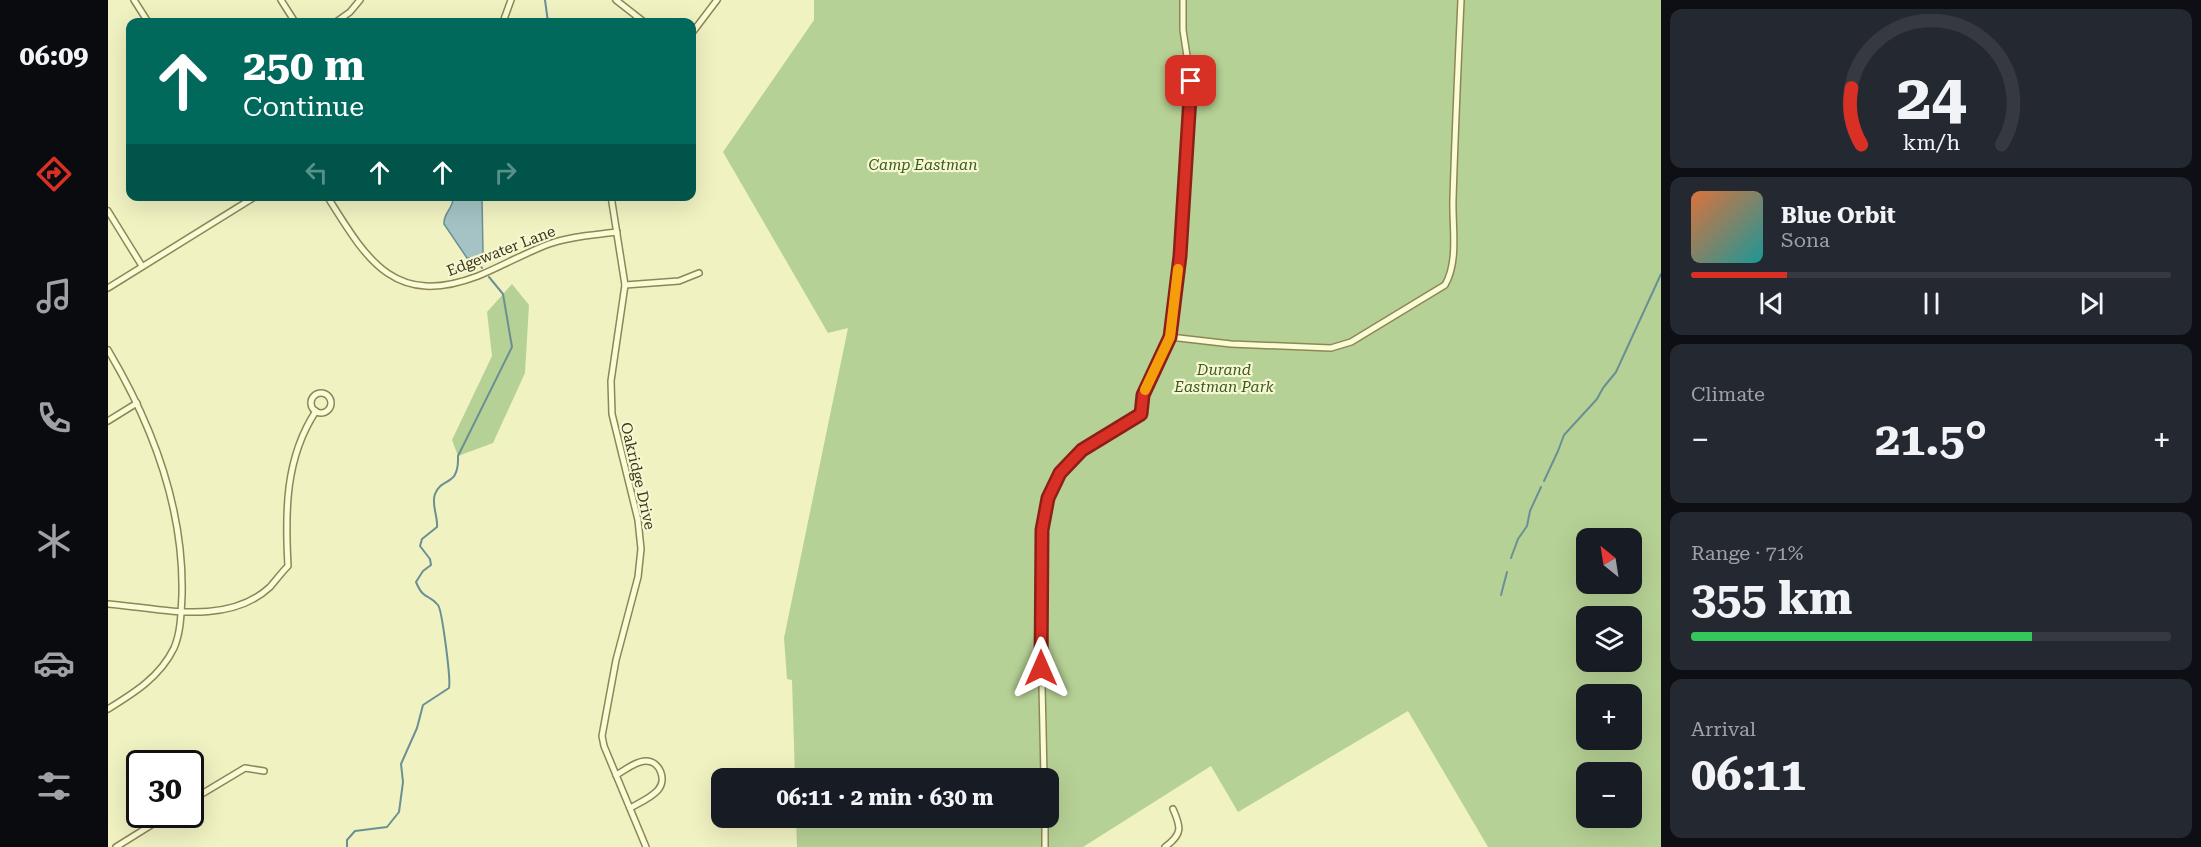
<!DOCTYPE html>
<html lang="en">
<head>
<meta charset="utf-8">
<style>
  body { margin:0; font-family:"Roboto Serif",serif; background:#242831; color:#f1f3f6; height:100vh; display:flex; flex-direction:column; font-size:22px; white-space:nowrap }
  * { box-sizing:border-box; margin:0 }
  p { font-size:20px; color:#9ea1a6 }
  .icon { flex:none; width:33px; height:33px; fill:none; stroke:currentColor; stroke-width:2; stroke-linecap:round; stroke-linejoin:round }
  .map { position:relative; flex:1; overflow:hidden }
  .drawer { display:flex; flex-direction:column; gap:9px; padding:9px; background:#0d0f14; width:540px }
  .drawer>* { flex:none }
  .guide { position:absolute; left:18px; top:18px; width:570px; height:183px; border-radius:12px; box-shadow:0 6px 24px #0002; background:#00695c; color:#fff; overflow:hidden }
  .needle { width:39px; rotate:330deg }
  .buttons { position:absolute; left:1468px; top:528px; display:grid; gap:12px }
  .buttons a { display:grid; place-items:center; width:66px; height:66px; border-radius:12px; background:#171b24; box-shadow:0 6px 24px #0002; font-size:30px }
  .speed { position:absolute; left:18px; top:750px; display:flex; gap:12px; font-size:30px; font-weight:700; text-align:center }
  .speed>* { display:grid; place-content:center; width:78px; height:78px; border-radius:50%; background:#171b24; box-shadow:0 6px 24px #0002; line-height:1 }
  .speed .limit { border:3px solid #111; border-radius:9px; background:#fff; color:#111 }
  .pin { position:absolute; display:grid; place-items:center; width:51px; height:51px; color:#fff; margin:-26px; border-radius:12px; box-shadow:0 3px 9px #0006 }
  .me { position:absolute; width:66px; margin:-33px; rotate:0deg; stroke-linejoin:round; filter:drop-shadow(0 0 4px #0008) }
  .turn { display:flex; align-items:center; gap:21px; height:126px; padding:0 18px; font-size:27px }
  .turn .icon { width:78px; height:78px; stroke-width:2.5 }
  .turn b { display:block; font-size:42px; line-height:51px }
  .lanes { display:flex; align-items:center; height:57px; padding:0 18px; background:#0003; justify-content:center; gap:30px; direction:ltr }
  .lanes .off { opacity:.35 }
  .big { font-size:45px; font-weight:700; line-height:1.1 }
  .drawer .widget { flex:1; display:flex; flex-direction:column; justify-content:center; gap:9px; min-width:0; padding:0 21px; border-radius:12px; background:#242831 }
  .drawer .dial { align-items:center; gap:0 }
  .dial svg { height:156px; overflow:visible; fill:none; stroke:#363941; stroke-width:7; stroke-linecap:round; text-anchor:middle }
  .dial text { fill:#f1f3f6; stroke:none }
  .song { display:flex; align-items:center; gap:18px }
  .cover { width:72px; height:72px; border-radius:9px; background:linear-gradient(135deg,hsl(20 70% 55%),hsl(180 70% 35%)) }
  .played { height:6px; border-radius:3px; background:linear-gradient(90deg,#d93025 20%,#363941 20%) }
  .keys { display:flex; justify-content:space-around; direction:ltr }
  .heat { display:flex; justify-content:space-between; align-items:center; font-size:33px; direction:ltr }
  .charge { height:9px; border-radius:4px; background:linear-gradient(90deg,#34c759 71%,#363941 0) }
  .trip { position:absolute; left:603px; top:768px; width:348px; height:60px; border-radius:12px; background:#171b24; box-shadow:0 6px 24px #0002; font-weight:700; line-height:60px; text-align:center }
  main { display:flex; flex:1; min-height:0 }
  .tabs { display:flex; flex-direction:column; width:108px; justify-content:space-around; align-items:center; background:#090b0e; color:#9ea1a6 }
  .tabs .icon { width:42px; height:42px }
  .tabs .active { color:#d93025 }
  .tabs b { font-size:27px; color:#f1f3f6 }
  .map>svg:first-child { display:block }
</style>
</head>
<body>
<main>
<nav class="tabs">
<b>06:09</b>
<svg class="icon active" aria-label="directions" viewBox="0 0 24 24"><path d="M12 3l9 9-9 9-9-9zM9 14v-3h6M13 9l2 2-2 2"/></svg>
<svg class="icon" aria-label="music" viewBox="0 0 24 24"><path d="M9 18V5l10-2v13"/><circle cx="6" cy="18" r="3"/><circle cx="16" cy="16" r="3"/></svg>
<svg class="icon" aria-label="phone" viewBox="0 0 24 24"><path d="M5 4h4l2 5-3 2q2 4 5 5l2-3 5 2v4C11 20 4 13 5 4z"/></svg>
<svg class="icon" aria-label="climate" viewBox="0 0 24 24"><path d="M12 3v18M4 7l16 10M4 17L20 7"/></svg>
<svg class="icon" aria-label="car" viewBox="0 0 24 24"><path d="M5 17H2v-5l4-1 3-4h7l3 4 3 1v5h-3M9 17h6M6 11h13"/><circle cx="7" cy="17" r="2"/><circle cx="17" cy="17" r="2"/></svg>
<svg class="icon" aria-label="filters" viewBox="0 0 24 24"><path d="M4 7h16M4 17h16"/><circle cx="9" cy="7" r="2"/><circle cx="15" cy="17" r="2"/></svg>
</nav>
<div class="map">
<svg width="1553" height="847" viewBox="0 0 1553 847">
  <rect width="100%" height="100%" fill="#f0f2c2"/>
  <g fill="#b6d195" fill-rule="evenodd">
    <path d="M706 0H1553V847H1380L1300 711 1130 812 1103 766 975 847H689L688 818H940V778H687L684 680 679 679 676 638 740 328 720 333 615 152 706 20ZM1479 538H1524V584H1479ZM1479 616H1524V662H1479ZM1479 694H1524V740H1479ZM1479 772H1524V818H1479Z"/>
    <path d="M404 284 421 305 417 373 385 443 350 456 344 440 384 356 379 312Z"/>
  </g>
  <path fill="#a5c3c4" stroke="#6a9093" stroke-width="1.5" d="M345 197H374L375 254 368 259 359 258 336 224C335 213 346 208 345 197Z"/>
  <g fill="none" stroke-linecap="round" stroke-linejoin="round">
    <g stroke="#6a9093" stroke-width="2">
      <path d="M437 0 440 22"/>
      <path d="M368 259 374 268"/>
      <path d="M1436 481 1450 451 1456 435 1489 399 1495 388 1508 372 1553 274"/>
      <path d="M1403 558 1410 539 1419 526 1422 511 1433 487"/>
      <path d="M1393 595 1399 572"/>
      <path d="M239 847V840L247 831 279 827 291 812 295 782 293 764 309 728 315 705 341 688C343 679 334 610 330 605 320 593 316 601 308 582L315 571 323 565 322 559 312 546 314 539 329 527C330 516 323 504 327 494 334 476 351 488 350 456L404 347 395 294 381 277"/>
    </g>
    <defs>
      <g id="street">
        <path d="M26 0 40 22"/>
        <path d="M173 0 187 22"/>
        <path d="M508 0 536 22"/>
        <path d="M228 22 242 12 252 0"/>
        <path d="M395 22 403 0"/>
        <path d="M584 33 609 0"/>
        <path d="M219 196C259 260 286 308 370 276 394 266 417 253 441 244 462 236 487 235 509 232"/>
        <path d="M503 196 517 285 503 381 504 414 530 520 533 549 530 577 508 660 494 736 496 746 538 847"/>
        <path d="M0 211 34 266"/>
        <path d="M517 285 571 281 591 273"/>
        <path d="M0 288 148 196"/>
        <path d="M1062 337 1123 344 1223 348 1243 342 1337 285C1351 261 1344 226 1345 199 1347 133 1350 66 1353 0"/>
        <path d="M0 350C44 424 76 507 74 595 73 613 73 632 66 648 52 677 26 693 0 709"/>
        <circle cx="213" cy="403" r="10"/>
        <path d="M0 421 29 403"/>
        <path d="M0 604C51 608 119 627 162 587 168 580 174 572 180 566 177 512 177 458 208 411"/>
        <path d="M508 775C517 770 528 761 538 761 552 761 559 780 550 790 543 798 531 803 522 808"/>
        <path d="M936 778C935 721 933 663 933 605 933 564 926 508 952 472 972 446 1006 431 1033 414L1034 395 1062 337 1072 256 1083 82 1075 30V0"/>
        <path d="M82 801 137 768 156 771"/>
        <path d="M937 818V847"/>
        <path d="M8 847 61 814"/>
        <path d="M1057 847C1075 834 1073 827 1065 809"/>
      </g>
    </defs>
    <use href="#street" stroke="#8e8657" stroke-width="8"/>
    <use href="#street" stroke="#fafcd6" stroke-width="5"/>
  </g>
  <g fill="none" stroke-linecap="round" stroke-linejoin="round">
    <defs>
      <path id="route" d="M933 668 934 530 940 498 952 473 974 450 1033 414 1035 395 1062 337 1072 256 1083 81"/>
    </defs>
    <use href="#route" stroke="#8d1f18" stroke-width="15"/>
    <use href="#route" stroke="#d93025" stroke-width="10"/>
    <path stroke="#f59e0b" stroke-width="10" d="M1037 390 1062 337 1070 269"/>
  </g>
  <g text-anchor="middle" stroke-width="4.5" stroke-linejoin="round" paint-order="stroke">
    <g font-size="15" font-style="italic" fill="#395a21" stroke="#f7f8d2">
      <text x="815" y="170">Camp Eastman</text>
      <text x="1116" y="375">Durand<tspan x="1116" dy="17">Eastman Park</tspan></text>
    </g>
    <g font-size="15" fill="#3c361d" stroke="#f7f8d2">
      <text transform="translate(393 251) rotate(-21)" y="5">Edgewater Lane</text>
      <text transform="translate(530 476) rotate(77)" y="5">Oakridge Drive</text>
    </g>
  </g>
</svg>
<div class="buttons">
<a><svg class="needle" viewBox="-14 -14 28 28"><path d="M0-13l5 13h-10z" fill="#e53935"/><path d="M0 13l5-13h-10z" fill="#9ea1a6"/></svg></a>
<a><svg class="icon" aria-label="layers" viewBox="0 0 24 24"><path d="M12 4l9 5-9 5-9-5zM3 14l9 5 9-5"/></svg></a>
<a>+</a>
<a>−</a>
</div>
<div class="speed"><div class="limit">30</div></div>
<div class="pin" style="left:1083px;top:81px;background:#d93025"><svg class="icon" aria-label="arrive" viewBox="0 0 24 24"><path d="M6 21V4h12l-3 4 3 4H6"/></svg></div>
<svg class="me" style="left:933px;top:668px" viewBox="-20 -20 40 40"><path d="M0-17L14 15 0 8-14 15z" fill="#d93025" stroke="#fff" stroke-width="4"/></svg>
<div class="trip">06:11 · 2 min · 630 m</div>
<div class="guide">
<div class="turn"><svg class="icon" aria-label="ahead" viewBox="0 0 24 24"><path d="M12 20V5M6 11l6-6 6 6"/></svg><div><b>250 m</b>Continue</div></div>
<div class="lanes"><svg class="icon off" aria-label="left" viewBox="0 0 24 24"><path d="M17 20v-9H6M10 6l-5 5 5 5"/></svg><svg class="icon" aria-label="ahead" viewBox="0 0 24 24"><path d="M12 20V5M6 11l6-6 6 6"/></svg><svg class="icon" aria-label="ahead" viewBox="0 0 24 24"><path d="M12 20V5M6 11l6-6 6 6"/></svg><svg class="icon off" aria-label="right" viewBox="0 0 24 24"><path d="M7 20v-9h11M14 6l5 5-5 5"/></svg></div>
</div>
</div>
<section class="drawer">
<div class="widget dial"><svg viewBox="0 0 100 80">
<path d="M14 69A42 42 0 1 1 86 69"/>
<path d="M14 69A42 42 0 0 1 9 40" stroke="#d93025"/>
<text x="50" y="56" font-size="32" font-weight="700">24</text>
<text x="50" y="72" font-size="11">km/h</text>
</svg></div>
<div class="widget">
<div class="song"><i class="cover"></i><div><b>Blue Orbit</b><p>Sona</p></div></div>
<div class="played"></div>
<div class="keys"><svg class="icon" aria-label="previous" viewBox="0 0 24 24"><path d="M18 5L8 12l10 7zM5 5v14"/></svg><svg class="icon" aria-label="pause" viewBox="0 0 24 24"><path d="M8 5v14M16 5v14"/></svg><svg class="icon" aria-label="next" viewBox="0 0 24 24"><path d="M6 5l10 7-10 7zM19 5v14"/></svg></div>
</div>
<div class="widget"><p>Climate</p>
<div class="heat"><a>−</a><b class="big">21.5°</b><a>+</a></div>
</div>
<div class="widget"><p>Range · 71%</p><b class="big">355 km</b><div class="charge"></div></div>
<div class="widget"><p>Arrival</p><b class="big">06:11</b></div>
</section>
</main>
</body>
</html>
